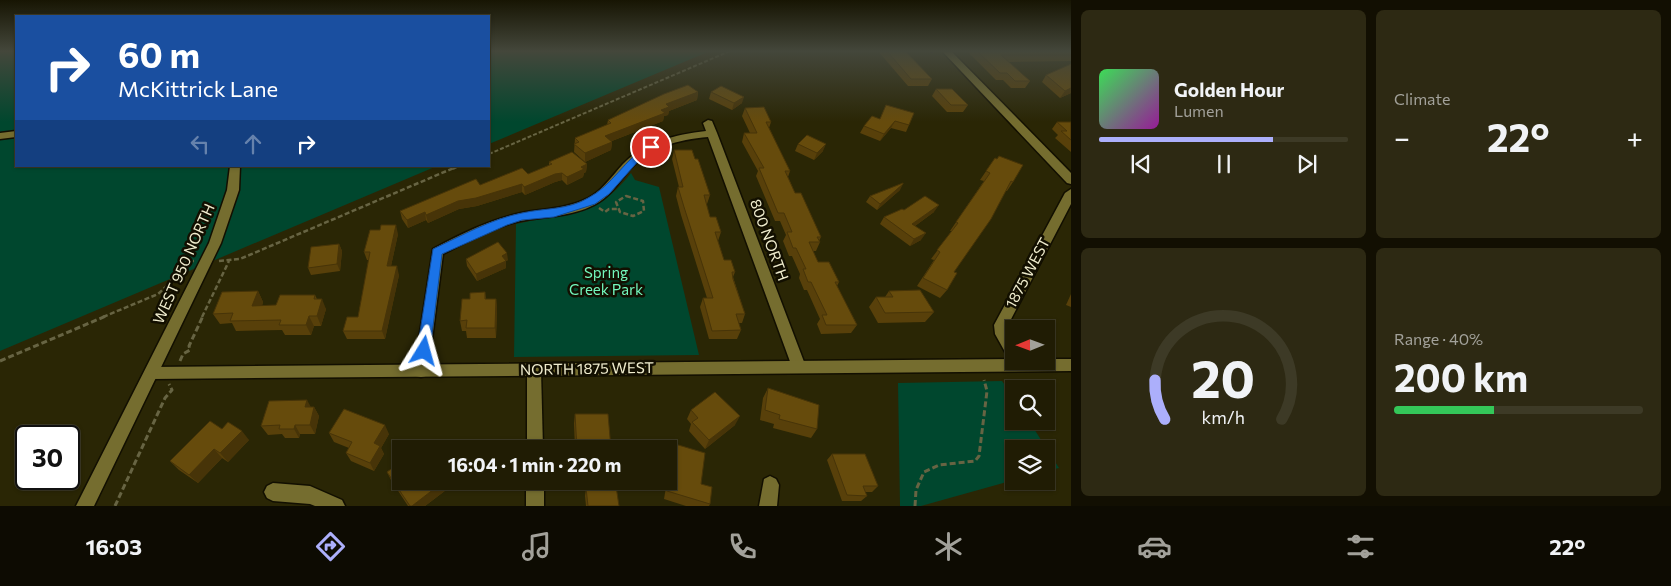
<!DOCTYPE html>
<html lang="en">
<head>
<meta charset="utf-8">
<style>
  body { margin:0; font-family:Commissioner,sans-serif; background:#2d2913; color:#f1f3f6; height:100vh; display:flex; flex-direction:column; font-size:19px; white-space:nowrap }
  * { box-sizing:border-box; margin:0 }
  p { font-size:16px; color:#a2a19a }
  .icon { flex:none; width:28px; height:28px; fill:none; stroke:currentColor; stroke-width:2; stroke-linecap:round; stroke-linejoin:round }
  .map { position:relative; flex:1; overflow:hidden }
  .sheet { display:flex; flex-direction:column; gap:10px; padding:10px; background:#120f02; width:600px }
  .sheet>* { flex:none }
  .banner { position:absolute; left:15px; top:15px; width:475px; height:152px; border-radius:0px; box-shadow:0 1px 4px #0004,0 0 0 1px #3d3a26; background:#1a4fa0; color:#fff; overflow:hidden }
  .needle { width:32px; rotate:269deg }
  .controls { position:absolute; left:1005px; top:320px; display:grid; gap:10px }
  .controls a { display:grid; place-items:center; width:50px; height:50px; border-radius:0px; background:#201c04; box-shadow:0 1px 4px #0004,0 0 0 1px #3d3a26; font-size:25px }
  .speed { position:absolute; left:15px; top:425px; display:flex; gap:10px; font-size:25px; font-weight:700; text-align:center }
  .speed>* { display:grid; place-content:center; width:65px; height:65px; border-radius:50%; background:#201c04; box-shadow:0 1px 4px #0004,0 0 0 1px #3d3a26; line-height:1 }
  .speed .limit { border:2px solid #111; border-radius:8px; background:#fff; color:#111 }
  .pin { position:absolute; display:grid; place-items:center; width:42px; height:42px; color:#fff; margin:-21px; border:2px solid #fff; border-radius:50%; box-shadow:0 1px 5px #0007 }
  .me { position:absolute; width:55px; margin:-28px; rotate:8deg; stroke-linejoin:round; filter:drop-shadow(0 0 4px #0008) }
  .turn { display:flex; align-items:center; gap:18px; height:105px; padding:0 20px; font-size:22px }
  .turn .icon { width:65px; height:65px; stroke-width:2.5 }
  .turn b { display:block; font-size:35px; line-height:42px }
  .lanes { display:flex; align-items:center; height:48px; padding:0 20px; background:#0003; justify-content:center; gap:25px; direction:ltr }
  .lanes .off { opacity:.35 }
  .big { font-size:38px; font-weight:700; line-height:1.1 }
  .sheet .card { flex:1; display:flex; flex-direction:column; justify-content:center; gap:8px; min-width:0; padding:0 18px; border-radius:8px; background:#2d2913 }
  .sheet .dial { align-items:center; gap:0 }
  .dial svg { height:130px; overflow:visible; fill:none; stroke:#3d3a26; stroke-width:7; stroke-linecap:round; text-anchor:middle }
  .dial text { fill:#f1f3f6; stroke:none }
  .song { display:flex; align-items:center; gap:15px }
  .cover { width:60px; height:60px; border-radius:8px; background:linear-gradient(135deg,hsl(130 70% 55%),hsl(300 70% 35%)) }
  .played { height:5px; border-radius:2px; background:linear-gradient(90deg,#acaffb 70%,#3d3a26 70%) }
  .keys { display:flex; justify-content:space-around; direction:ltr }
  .heat { display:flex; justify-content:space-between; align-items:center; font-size:28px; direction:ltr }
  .charge { height:8px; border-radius:4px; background:linear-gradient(90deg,#34c759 40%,#3d3a26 0) }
  .sheet .tiles { flex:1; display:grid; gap:10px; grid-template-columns:repeat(2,1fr) }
  .trip { position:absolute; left:392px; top:440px; width:285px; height:50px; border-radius:0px; background:#201c04; box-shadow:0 1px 4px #0004,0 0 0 1px #3d3a26; font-weight:700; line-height:50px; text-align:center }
  .tabs { display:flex; height:80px; justify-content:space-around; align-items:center; background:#0d0b02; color:#a2a19a }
  .tabs .icon { width:35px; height:35px }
  .tabs .selected { color:#acaffb }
  .tabs b { font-size:22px; color:#f1f3f6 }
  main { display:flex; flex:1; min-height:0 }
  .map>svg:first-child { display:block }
</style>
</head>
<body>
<main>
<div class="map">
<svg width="1071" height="506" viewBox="0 0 1071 506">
  <rect width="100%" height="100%" fill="#2a2605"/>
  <g fill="#00472e">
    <path d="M0 51H16V166H437L0 351Z"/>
    <path d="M489 51H710L489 144Z"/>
    <path d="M631 173 635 180 659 187 699 355 514 357 516 224C568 212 595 219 631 173Z"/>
    <path d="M1002 381 1014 398V421H1029L1059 468 1046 471V449H1014V480L921 506H900L898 383Z"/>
  </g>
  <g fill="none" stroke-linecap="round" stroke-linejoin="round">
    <path stroke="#0a0030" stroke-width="3" d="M930 51 932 52"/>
    <defs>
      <g id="minor">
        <path d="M708 120 712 121 717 133 806 367 804 372 799 373 794 372 792 367 708 137C678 140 650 146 629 170 618 183 610 197 594 205 571 217 545 216 520 221 493 227 468 241 443 254L428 371 426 376 421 377 416 376 414 371 433 249C461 234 489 220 521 213 542 209 564 209 584 200 601 193 611 177 623 164 645 141 675 135 706 131L703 123Z"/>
        <path d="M1071 189V204L1008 325 1009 333 1014 341V361L1009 359 995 334 994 325 1065 193Z"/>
        <path d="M534 364 539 365 541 370 543 449H527V370L529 365Z"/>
        <path d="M770 476 776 479 779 485 777 506H759L764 479Z"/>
        <rect x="526" y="481" width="18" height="25"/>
        <path d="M273 483 310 486 342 500 345 506H315L310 504 273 501 267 498 264 492 267 486Z"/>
      </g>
      <g id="tertiary">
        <path d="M942 51H951L1071 173V184L1067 183Z"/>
        <path d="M16 131V137L0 139V133Z"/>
        <path d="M1014 359V361H1046V359H1071V371L152 379 147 378 145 373 147 368 152 367Z"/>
      </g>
      <path id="secondary" d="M230 166H240L239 190 221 243 94 506H76L209 243 227 190Z"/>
    </defs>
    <use href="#minor" stroke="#120f01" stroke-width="3"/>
    <use href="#tertiary" stroke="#120f01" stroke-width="3"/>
    <use href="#secondary" stroke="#120f01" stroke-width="3"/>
    <g stroke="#676443" stroke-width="2" stroke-dasharray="4 2" stroke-linecap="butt">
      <path d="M489 154 730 51"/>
      <path d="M453 169 459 166"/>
    </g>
    <g stroke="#676443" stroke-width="2.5" stroke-dasharray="5 2.5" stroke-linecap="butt">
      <path d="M626 196 643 201 644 211 633 216 620 212 616 202Z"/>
      <path d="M599 208 605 212 609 209H617"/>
      <path d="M219 261 240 259 456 167"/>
      <path d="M103 317 158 294 169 284 181 261H194"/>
      <path d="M202 317 229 261"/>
    </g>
    <g stroke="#676443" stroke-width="3" stroke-dasharray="6 3" stroke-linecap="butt">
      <path d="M0 361 106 316"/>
      <path d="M180 361 183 354 190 350 189 346 203 316"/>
      <path d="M115 506 165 398 172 390 169 384"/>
      <path d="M915 506 916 490 924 472 939 465 975 461 979 456 987 391 984 380"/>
    </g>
    <use href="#minor" fill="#756d2f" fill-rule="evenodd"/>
    <use href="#tertiary" fill="#756d2f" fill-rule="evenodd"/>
    <use href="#secondary" fill="#756d2f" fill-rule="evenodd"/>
  </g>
  <g fill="#58400a">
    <path d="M878 51H905L932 79 928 86H908Z"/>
    <path d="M967 51H1071V61L1008 62 1030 81 1025 88H1011L1003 80H996Z"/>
    <path d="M1046 75 1071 93 1060 98 1042 82Z"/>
    <path d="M936 89 968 105 963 112H947L932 96Z"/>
    <path d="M698 92 697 100 669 111 668 115 664 116 663 121 612 141V142L611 150 585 162 574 152 575 138 607 125 608 120Z"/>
    <path d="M711 92 742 103 732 110 709 99Z"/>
    <path d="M886 105 909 125 906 132 891 128 880 141 860 133 864 126 880 119Z"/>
    <path d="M745 108 771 122 769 128 790 171 788 177 795 193 821 237 819 241 820 242 816 251H813L818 262 839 282 837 286 857 325 851 333 821 334 817 324 820 319 807 290H804L799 278 800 274 792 256H789L783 241 786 235 780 221H775L756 176 758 171 742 142 744 133H750L742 116Z"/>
    <path d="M1057 122H1071V152L1055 138 1058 135 1052 129Z"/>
    <path d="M798 144 823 151 814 160 795 151Z"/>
    <path d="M674 150 695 159 710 195 707 204H706L710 217 721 232 718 241 724 260 735 272 733 277 745 314 742 323H738L741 330 737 339H709L700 307 703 298H707L681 215 676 196 678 187H679L672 159Z"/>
    <path d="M995 158 1013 182 1007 191H1006L954 272 947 290 940 298 917 286 934 260 931 259 952 231H950L984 181 980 180Z"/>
    <path d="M549 162 587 164 586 172 584 173 583 177 567 185 562 180 555 182 525 195 522 192 477 206 459 209 428 223 426 220 408 228 402 219 400 211 528 174 549 166Z"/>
    <path d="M900 190 877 210 866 202 870 196Z"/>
    <path d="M904 210 934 212 915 226 921 240 910 246 880 224 884 217Z"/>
    <path d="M398 234 391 266 399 275 385 339H347L343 331 358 317 369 260H367L364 252Z"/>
    <path d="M339 244 342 251 340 271 311 275 308 268Z"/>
    <path d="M466 259 508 260 506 261V268L477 281 467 266Z"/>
    <path d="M258 291 263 302 262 306 276 305 315 295 317 299 326 309 321 326H314L311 335H285L282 330 236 331 232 323 220 324 213 314Z"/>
    <path d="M889 291 934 312 925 322 878 323 869 307 876 297H885Z"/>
    <path d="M485 292 486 299H496L497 309 496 338H467L466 331H462L460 321 470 299Z"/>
    <path d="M1071 294V307L1066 305Z"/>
    <path d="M768 388 817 429 811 438 773 428 774 424 760 420 763 398Z"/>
    <path d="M311 407H314L319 416 315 434H300L299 438H285L282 434 268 435 261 426Z"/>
    <path d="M691 410 735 425 705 449 689 431 691 424 687 419Z"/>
    <path d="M575 414 611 449H575L574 423Z"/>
    <path d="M222 429 249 440 228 462 222 458 198 483 179 470 170 461Z"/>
    <path d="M329 433 389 434 381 448 384 454 374 471 351 461 346 453 349 448 334 442Z"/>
    <path d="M675 444 701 484 710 504 709 506H686L664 499 667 481H669V471L672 453Z"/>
    <path d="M832 454 878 486 872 492H865L867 496 861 501H842L827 460Z"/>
    <path d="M395 456 446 490 425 506H408L391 480 387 472 398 464Z"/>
    <path d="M586 488 619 506H586L585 496Z"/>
  </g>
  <g fill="#473408">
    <path d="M1071 88V93L1060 98 1065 91Z"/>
    <path d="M698 92 697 100 669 111 668 115 664 116 663 121 604 144 605 136 661 110 666 104Z"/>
    <path d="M744 97 742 103 732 110 734 103Z"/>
    <path d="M895 121 891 128 880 141 884 134Z"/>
    <path d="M612 142 611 150 585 162V153Z"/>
    <path d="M826 144 823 151 814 160 817 153Z"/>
    <path d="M587 164 586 172 584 173 583 177 567 185V177L581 167Z"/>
    <path d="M562 173V180L555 182 525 195 524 187 555 174Z"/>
    <path d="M522 184V192L477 206 459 209 428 223 426 215 458 201Z"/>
    <path d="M903 184 900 190 877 210 880 204Z"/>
    <path d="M939 205 934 212 908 231 912 224Z"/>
    <path d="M425 212 426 220 408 228 407 220Z"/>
    <path d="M396 225 398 234 389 275 387 266Z"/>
    <path d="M926 233 921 240 910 246 914 239Z"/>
    <path d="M339 244 342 251 340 271 337 264Z"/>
    <path d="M507 253 508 260 506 261V268L477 281 476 274 502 256Z"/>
    <path d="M397 266 399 275 385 339 382 331Z"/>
    <path d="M258 291 263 302 258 316 252 306Z"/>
    <path d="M322 299 326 309 321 326 317 316Z"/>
    <path d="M496 299 497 309 496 338 495 328Z"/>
    <path d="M309 316 314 326 311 335 306 325Z"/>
    <path d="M307 400 312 409 305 407Z"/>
    <path d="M314 407 319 416 315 434 310 425Z"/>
    <path d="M740 416 735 425 705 449 709 440Z"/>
    <path d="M295 425 300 434 299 438 294 429Z"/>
    <path d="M385 425 389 434 381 448 384 454 374 471 370 463 374 443Z"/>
    <path d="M242 431 249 440 228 462 220 453Z"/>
    <path d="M214 449 222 458 198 483 189 475Z"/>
    <path d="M443 482 446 490 425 506H412Z"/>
  </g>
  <g fill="#664b0c" stroke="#473408">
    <path d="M887 51H905L932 79H911Z"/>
    <path d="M977 51H1071V55H1001L1030 81H1015L1007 73H1000Z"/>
    <path d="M1071 64V88L1065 91 1046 75Z"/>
    <path d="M688 85 698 92 666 104 669 107 661 110 665 113 605 136 612 142 585 153 574 144 579 142 575 138 611 123 608 120 664 94Z"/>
    <path d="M721 86 744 97 734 103 711 92Z"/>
    <path d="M936 89H952L968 105H951Z"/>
    <path d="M886 105 914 113 909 125 895 121 884 134 864 126 872 116 880 119Z"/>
    <path d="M764 107 771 122H766L790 171H785L795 193H801L821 237H817L820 242H809L818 262H829L839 282H835L857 325H826L822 315H827L811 282H808L803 269H806L796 248H793L787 232H792L784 213H778L759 168H764L744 133H757L745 108Z"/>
    <path d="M1057 122H1071V140L1061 131H1067Z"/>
    <path d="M807 135 826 144 817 153 798 144Z"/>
    <path d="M674 150H692L695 159H698L710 195H704L710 217H716L721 232H715L724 260H731L735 272H732L733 279 745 314H736L741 330 712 331 703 298H713L684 207 678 187H683Z"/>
    <path d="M572 152 587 164 581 167 584 169 567 177 562 173 555 174 524 187 522 184 476 198 458 201 426 215 425 212 407 220 400 211 476 179 480 185 522 168 528 174 552 164 549 162Z"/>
    <path d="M999 156 1023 165 1013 182 1011 181 991 219 954 272 957 273 947 290 923 278 940 252 937 250 958 223 956 222 990 173 986 171 995 158 997 159Z"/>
    <path d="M903 183V184L880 204 870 196Z"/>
    <path d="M925 196 939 205 912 224 926 233 914 239 884 217 902 209 904 210Z"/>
    <path d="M381 225H396L387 266H397L382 331H343L347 317H358L370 252H364L370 230H380Z"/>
    <path d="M498 242 507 253 502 256 506 261 476 274 466 259Z"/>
    <path d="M339 244 337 264 308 268 311 247Z"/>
    <path d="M920 290 934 312 885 313 876 297H893L889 291Z"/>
    <path d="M258 291 252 306 276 305 280 295H315L314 299H322L317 316H309L306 325H279L281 320 230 321 233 313 213 314 222 292Z"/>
    <path d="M485 292V299H496L495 328H466L467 320 460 321 462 299H470V293Z"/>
    <path d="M768 388 819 405 817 429 779 419 780 415 765 410Z"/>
    <path d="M715 392 740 416 709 440 692 422 698 418 691 410Z"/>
    <path d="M307 400 305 407H314L310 425H295L294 429H279L280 425 261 426 269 401Z"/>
    <path d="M344 409 385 425 374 443 380 446 370 463 346 453 352 442 329 433Z"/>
    <path d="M575 414H608L611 449H577Z"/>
    <path d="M210 421 222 429 228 422 242 431 220 453 214 449 189 475 170 461Z"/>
    <path d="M414 443 419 449H406Z"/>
    <path d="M675 444 705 453 701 484 712 487 710 504 667 491Z"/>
    <path d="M401 452V481L443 482 412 506H410L387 472 400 463 395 456Z"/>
    <path d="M832 454H865L878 486H863L867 496 847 495Z"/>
    <path d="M616 486 619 506H588L586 488Z"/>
  </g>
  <linearGradient id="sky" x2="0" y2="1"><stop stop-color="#171503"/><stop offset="0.42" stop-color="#44473b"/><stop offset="1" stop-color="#44473b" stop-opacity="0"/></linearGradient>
  <rect width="1071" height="122" fill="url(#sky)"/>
  <path fill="#1a73e8" stroke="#114b97" d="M648 145 656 147 641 158 609 194 595 204 554 217 522 220 507 225 442 254 430 351 428 355H419L417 351 433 249C461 236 491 219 522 213 544 208 568 210 588 198 612 186 625 159 648 145Z"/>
  <g text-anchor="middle" stroke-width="5" stroke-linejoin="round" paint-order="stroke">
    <g font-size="15" fill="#f0edce" stroke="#120f00">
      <text transform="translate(769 240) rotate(70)" y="5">800 NORTH</text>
      <text transform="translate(184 264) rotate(-66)" y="5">WEST 950 NORTH</text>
      <text transform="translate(1028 273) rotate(-62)" y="5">1875 WEST</text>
      <text transform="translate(587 369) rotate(-1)" y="5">NORTH 1875 WEST</text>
    </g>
    <g font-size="15" fill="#73f8bd" stroke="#120f00">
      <text x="606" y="278">Spring<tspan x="606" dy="17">Creek Park</tspan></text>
    </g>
  </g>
</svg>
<div class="controls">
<a><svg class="needle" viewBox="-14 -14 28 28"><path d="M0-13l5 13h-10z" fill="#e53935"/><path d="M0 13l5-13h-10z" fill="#a2a19a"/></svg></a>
<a><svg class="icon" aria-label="search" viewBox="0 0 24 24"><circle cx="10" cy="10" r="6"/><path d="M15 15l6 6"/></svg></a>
<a><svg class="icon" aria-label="layers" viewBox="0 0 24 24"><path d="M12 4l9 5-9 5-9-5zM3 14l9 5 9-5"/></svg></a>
</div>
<div class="speed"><div class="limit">30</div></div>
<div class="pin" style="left:651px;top:147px;background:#d93025"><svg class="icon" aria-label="arrive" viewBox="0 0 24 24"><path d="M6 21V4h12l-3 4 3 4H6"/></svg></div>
<svg class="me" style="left:424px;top:351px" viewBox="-20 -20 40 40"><path d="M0-17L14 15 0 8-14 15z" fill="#1a73e8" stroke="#fff" stroke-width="4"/></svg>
<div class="trip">16:04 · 1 min · 220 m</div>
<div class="banner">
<div class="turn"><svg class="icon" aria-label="right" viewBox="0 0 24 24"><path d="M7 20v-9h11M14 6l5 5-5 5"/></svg><div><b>60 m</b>McKittrick Lane</div></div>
<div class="lanes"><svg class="icon off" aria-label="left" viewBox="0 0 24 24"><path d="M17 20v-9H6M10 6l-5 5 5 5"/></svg><svg class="icon off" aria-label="ahead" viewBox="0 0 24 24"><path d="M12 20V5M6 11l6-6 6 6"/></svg><svg class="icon" aria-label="right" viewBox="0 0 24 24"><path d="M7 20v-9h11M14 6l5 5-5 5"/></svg></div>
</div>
</div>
<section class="sheet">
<div class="tiles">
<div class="card">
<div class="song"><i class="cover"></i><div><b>Golden Hour</b><p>Lumen</p></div></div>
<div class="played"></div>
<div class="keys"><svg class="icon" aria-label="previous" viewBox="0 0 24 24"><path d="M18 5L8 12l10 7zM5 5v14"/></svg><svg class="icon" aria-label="pause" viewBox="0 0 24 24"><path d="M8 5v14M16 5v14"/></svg><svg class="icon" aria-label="next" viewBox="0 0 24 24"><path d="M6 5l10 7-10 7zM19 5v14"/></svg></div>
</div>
<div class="card"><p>Climate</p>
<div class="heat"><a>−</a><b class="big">22°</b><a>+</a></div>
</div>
<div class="card dial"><svg viewBox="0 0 100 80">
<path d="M14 69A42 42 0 1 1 86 69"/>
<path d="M14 69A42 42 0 0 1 8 45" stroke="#acaffb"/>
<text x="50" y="56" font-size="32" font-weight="700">20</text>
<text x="50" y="72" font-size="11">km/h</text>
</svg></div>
<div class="card"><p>Range · 40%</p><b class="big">200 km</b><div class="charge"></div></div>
</div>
</section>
</main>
<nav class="tabs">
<b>16:03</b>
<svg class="icon selected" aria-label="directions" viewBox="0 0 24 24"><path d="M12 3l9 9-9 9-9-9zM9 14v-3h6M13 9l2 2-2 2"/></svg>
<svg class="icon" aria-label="music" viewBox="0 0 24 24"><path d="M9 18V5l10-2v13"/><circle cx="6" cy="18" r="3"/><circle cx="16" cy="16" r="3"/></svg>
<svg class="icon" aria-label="phone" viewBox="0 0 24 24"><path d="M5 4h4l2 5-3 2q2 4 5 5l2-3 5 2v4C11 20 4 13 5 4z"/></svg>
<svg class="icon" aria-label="climate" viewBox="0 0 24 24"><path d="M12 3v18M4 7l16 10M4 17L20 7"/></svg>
<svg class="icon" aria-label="car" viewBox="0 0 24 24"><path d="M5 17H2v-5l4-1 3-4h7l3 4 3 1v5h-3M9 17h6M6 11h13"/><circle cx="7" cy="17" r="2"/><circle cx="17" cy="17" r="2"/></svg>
<svg class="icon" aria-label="filters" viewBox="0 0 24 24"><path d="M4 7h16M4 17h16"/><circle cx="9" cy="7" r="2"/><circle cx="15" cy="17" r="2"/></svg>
<b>22°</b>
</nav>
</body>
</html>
